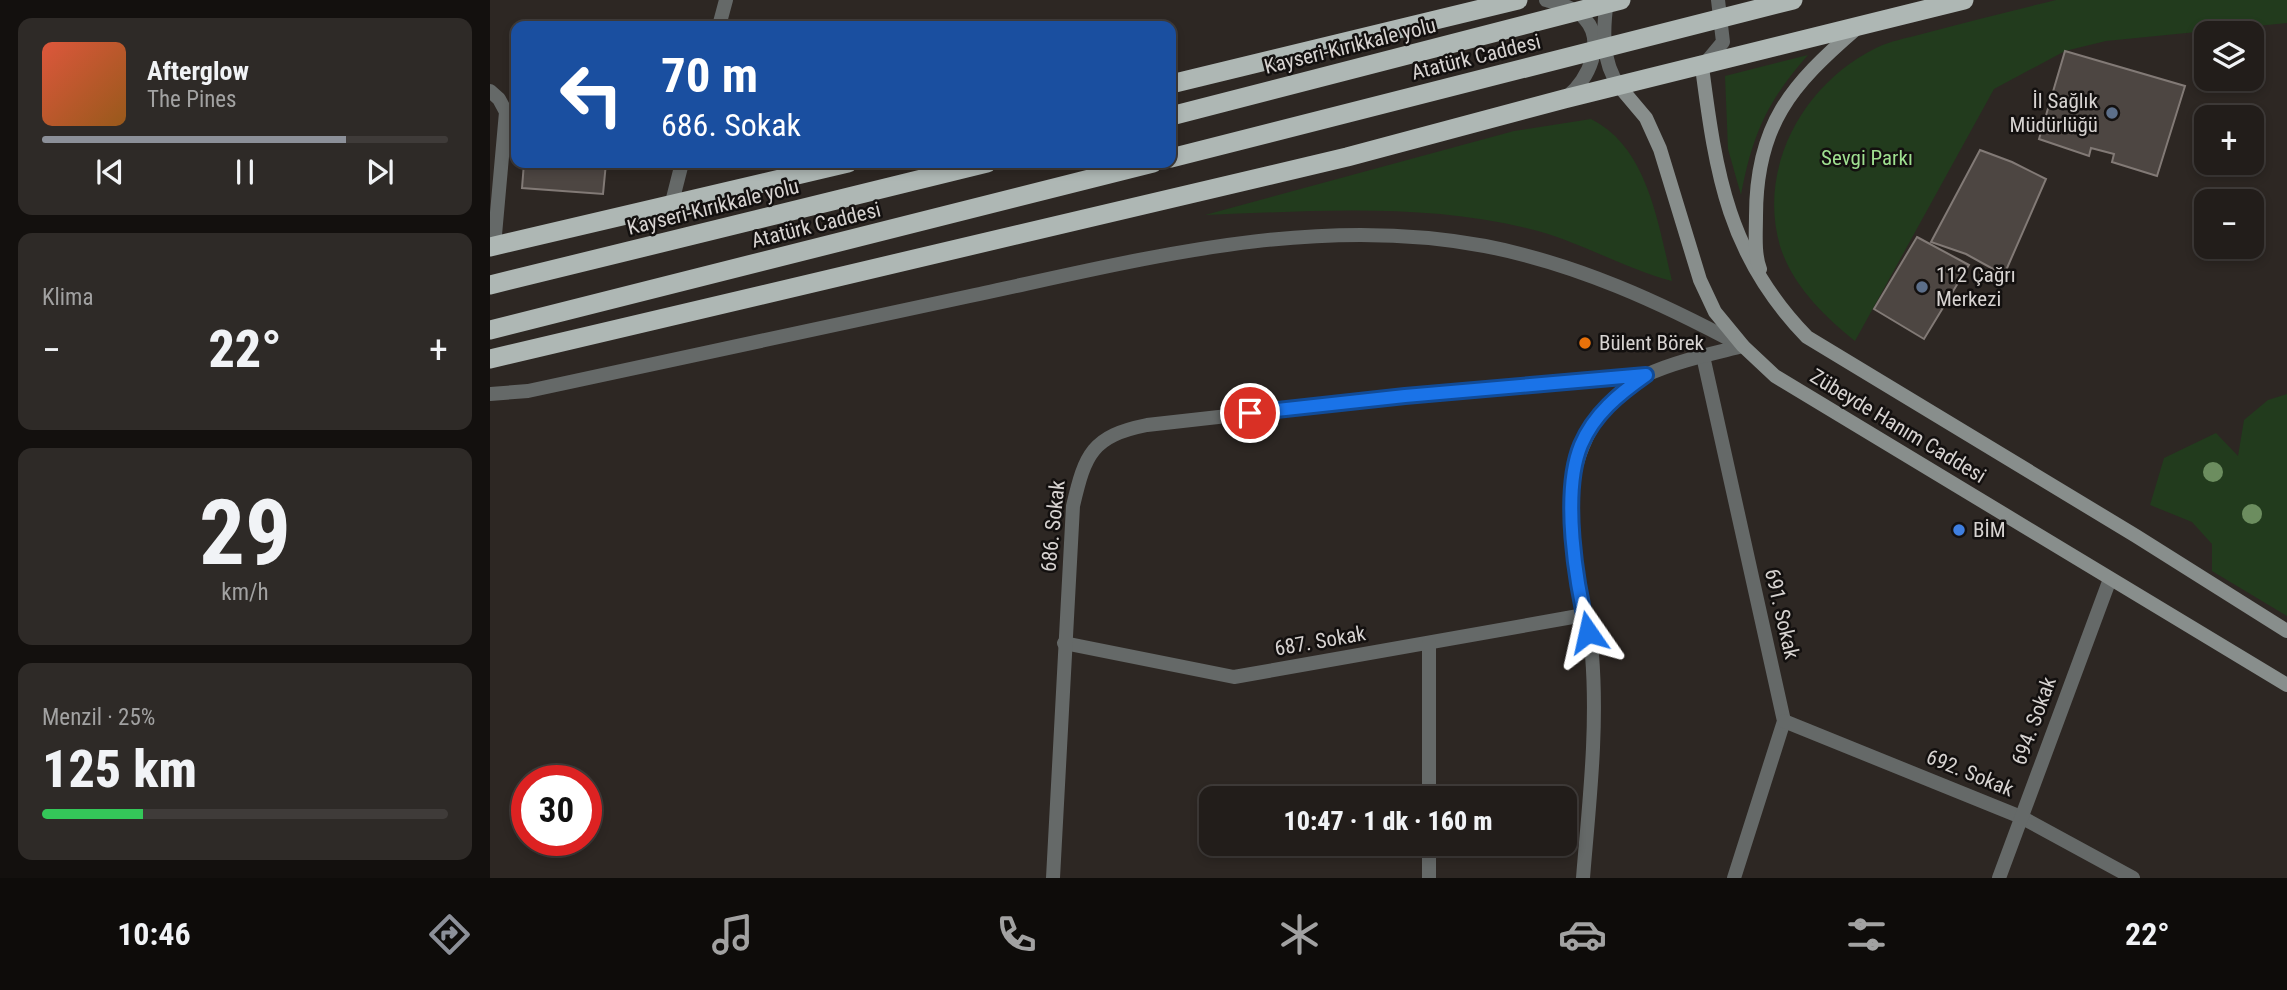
<!DOCTYPE html>
<html lang="tr">
<head>
<meta charset="utf-8">
<style>
  body { margin:0; font-family:"Roboto Condensed",sans-serif; background:#2e2a27; color:#f1f3f6; height:100vh; display:flex; flex-direction:column; font-size:26px; white-space:nowrap }
  * { box-sizing:border-box; margin:0 }
  p { font-size:23px; color:#a2a2a2 }
  .icon { flex:none; width:38px; height:38px; fill:none; stroke:currentColor; stroke-width:2; stroke-linecap:round; stroke-linejoin:round }
  .map { position:relative; flex:1; overflow:hidden }
  .sheet { display:flex; flex-direction:column; gap:18px; padding:18px; background:#13100e; width:490px }
  .sheet>* { flex:none }
  .hud { position:absolute; left:21px; top:21px; width:665px; height:147px; border-radius:14px; box-shadow:0 4px 10px #0003,0 0 0 2px #3f3b39; background:#1a4fa0; color:#fff; overflow:hidden }
  .tools { position:absolute; left:1704px; top:21px; display:grid; gap:14px }
  .tools a { display:grid; place-items:center; width:70px; height:70px; border-radius:14px; background:#221d1a; box-shadow:0 4px 10px #0003,0 0 0 2px #3f3b39; font-size:35px }
  .speed { position:absolute; left:21px; top:765px; display:flex; gap:14px; font-size:35px; font-weight:700; text-align:center }
  .speed>* { display:grid; place-content:center; width:91px; height:91px; border-radius:50%; background:#221d1a; box-shadow:0 4px 10px #0003,0 0 0 2px #3f3b39; line-height:1 }
  .speed .limit { border:10px solid #d22; background:#fff; color:#111 }
  .pin { position:absolute; display:grid; place-items:center; width:60px; height:60px; color:#fff; margin:-30px; border:4px solid #fff; border-radius:50%; box-shadow:0 2px 7px #0007 }
  .me { position:absolute; width:77px; margin:-38px; rotate:349deg; stroke-linejoin:round; filter:drop-shadow(0 0 5px #0008) }
  .turn { display:flex; align-items:center; gap:24px; height:147px; padding:0 35px; font-size:32px }
  .turn .icon { width:91px; height:91px; stroke-width:2.5 }
  .turn b { display:block; font-size:49px; line-height:60px }
  .big { font-size:52px; font-weight:800; line-height:1.1 }
  .sheet .card { flex:1; display:flex; flex-direction:column; justify-content:center; gap:10px; min-width:0; padding:0 24px; border-radius:14px; background:#2e2a27 }
  .sheet .dial { align-items:center; gap:0 }
  .dial b { font-size:91px; line-height:1 }
  .song { display:flex; align-items:center; gap:21px }
  .cover { width:84px; height:84px; border-radius:10px; background:linear-gradient(135deg,hsl(10 70% 55%),hsl(30 70% 35%)) }
  .played { height:7px; border-radius:4px; background:linear-gradient(90deg,#8c9099 75%,#3f3b39 75%) }
  .keys { display:flex; justify-content:space-around; direction:ltr }
  .heat { display:flex; justify-content:space-between; align-items:center; font-size:38px; direction:ltr }
  .charge { height:10px; border-radius:5px; background:linear-gradient(90deg,#34c759 25%,#3f3b39 0) }
  .trip { position:absolute; left:709px; top:786px; width:378px; height:70px; border-radius:14px; background:#221d1a; box-shadow:0 4px 10px #0003,0 0 0 2px #3f3b39; font-weight:800; line-height:70px; text-align:center }
  .dock { display:flex; height:112px; justify-content:space-around; align-items:center; background:#0e0c0a; color:#a2a2a2 }
  .dock .icon { width:49px; height:49px }
  .dock .selected { color:#8c9099 }
  .dock b { font-size:32px; color:#f1f3f6 }
  main { display:flex; flex:1; min-height:0 }
  .map>svg:first-child { display:block }
</style>
</head>
<body>
<main>
<section class="sheet">
<div class="card">
<div class="song"><i class="cover"></i><div><b>Afterglow</b><p>The Pines</p></div></div>
<div class="played"></div>
<div class="keys"><svg class="icon" aria-label="previous" viewBox="0 0 24 24"><path d="M18 5L8 12l10 7zM5 5v14"/></svg><svg class="icon" aria-label="pause" viewBox="0 0 24 24"><path d="M8 5v14M16 5v14"/></svg><svg class="icon" aria-label="next" viewBox="0 0 24 24"><path d="M6 5l10 7-10 7zM19 5v14"/></svg></div>
</div>
<div class="card"><p>Klima</p>
<div class="heat"><a>−</a><b class="big">22°</b><a>+</a></div>
</div>
<div class="card dial"><b>29</b><p>km/h</p></div>
<div class="card"><p>Menzil · 25%</p><b class="big">125 km</b><div class="charge"></div></div>
</section>
<div class="map">
<svg width="1797" height="878" viewBox="0 0 1797 878">
  <rect width="100%" height="100%" fill="#2d2723"/>
  <g fill="#223b1d">
    <path d="M1566 0H1797V23L1616 41 1575 51 1504 89 1365 341C1335 317 1302 285 1290 246 1267 167 1314 83 1386 48 1400 41 1417 38 1432 34 1476 22 1521 11 1566 0Z"/>
    <path d="M1318 55C1277 101 1262 136 1251 195L1238 149 1235 76Z"/>
    <path d="M1101 119C1158 147 1168 224 1182 281 1136 269 1094 244 1048 231 940 202 825 211 715 215L1024 131Z"/>
    <path d="M1797 394V616L1722 571V544L1702 522 1660 505 1674 458 1726 433 1748 456 1754 420 1778 400Z"/>
  </g>
  <g fill="#4d4642" stroke="#827a76" stroke-width="2">
    <path d="M1575 51 1695 86 1667 176 1622 162 1624 154 1601 148 1599 156 1549 139Z"/>
    <path d="M1490 150 1522 162 1556 179 1514 275 1476 254 1441 242Z"/>
    <path d="M34 163H116L113 194 32 188Z"/>
    <path d="M1427 237 1479 265 1434 339 1384 309Z"/>
  </g>
  <g fill="none" stroke-linecap="round" stroke-linejoin="round">
    <path stroke="#656968" stroke-width="14" d="M0 91 9 99 16 112 4 246"/>
    <g stroke="#656968" stroke-width="14">
      <path d="M1056 0C1070 4 1086 8 1095 19 1116 42 1098 80 1078 96"/>
      <path d="M1117 0C1113 28 1111 61 1129 86"/>
      <path d="M229 26 236 0"/>
      <path d="M1213 66 1233 42 1228 0"/>
      <path d="M181 206 192 163"/>
      <path d="M1213 356 1294 721 1244 878"/>
      <path d="M0 394 38 391C186 359 333 327 480 296 649 260 822 213 995 246 1087 264 1170 302 1252 346"/>
      <path d="M574 643 744 677 1094 615"/>
      <path d="M939 643V798"/>
      <path d="M1294 721 1531 817 1643 878"/>
      <path d="M939 844V878"/>
      <path d="M563 878 583 506C595 454 602 436 657 425L915 396 1156 375"/>
      <path d="M1093 878C1099 803 1108 730 1102 655 1101 640 1096 627 1093 613 1088 584 1083 553 1081 523 1077 465 1102 402 1156 375 1186 361 1221 354 1253 346"/>
      <path d="M1509 878 1620 579"/>
    </g>
    <g stroke="#888e8c" stroke-width="14">
      <path d="M1212 67C1226 174 1238 256 1317 337L1646 536 1797 631"/>
      <path d="M1129 86 1156 118 1170 149 1210 280 1225 312 1253 346 1285 376 1797 685"/>
      <path d="M1270 269C1264 254 1266 232 1266 216 1266 125 1301 85 1366 29"/>
    </g>
    <g stroke="#aeb7b4" stroke-width="19">
      <path d="M681 84 1028 0"/>
      <path d="M0 247 358 163"/>
      <path d="M0 285 497 163"/>
      <path d="M0 330 663 163"/>
      <path d="M0 359 857 157 1074 99 1474 0"/>
    </g>
    <g stroke="#aeb7b4" stroke-width="19">
      <path d="M681 116 1131 0"/>
      <path d="M681 158 1303 0"/>
    </g>
  </g>
  <g fill="#6c8d5f">
    <circle cx="1723" cy="472" r="10"/>
    <circle cx="1762" cy="514" r="10"/>
  </g>
  <g fill="none" stroke-linecap="round" stroke-linejoin="round">
    <defs>
      <path id="route" d="M760 413 915 396 1156 375C1129 394 1104 414 1091 445 1071 493 1086 583 1098 632"/>
    </defs>
    <use href="#route" stroke="#114b97" stroke-width="18"/>
    <use href="#route" stroke="#1a73e8" stroke-width="12"/>
  </g>
  <g fill="#5c6f8a" stroke="#13100f" stroke-width="2.5">
    <circle cx="1622" cy="113" r="7"/>
    <circle cx="1432" cy="287" r="7"/>
  </g>
  <circle fill="#e8710a" stroke="#13100f" stroke-width="2.5" cx="1095" cy="343" r="7"/>
  <circle fill="#3f7fe0" stroke="#13100f" stroke-width="2.5" cx="1469" cy="530" r="7"/>
  <g text-anchor="middle" stroke-width="5" stroke-linejoin="round" paint-order="stroke">
    <g font-size="21" fill="#d7d3d1" stroke="#13100f">
      <text transform="translate(860 46) rotate(-14)" y="7">Kayseri-Kırıkkale yolu</text>
      <text transform="translate(986 57) rotate(-14)" y="7">Atatürk Caddesi</text>
      <text transform="translate(223 207) rotate(-14)" y="7">Kayseri-Kırıkkale yolu</text>
      <text transform="translate(326 225) rotate(-14)" y="7">Atatürk Caddesi</text>
      <text transform="translate(1408 426) rotate(31)" y="7">Zübeyde Hanım Caddesi</text>
      <text transform="translate(563 526) rotate(-84)" y="7">686. Sokak</text>
      <text transform="translate(1292 614) rotate(77)" y="7">691. Sokak</text>
      <text transform="translate(830 641) rotate(-10)" y="7">687. Sokak</text>
      <text transform="translate(1544 721) rotate(-70)" y="7">694. Sokak</text>
      <text transform="translate(1480 773) rotate(22)" y="7">692. Sokak</text>
    </g>
    <g font-size="21" fill="#d7d3d1" stroke="#13100f" text-anchor="start">
      <text x="1608" y="108" text-anchor="end">İl Sağlık<tspan x="1608" dy="24">Müdürlüğü</tspan></text>
      <text x="1446" y="282">112 Çağrı<tspan x="1446" dy="24">Merkezi</tspan></text>
      <text x="1109" y="350">Bülent Börek</text>
      <text x="1483" y="537">BİM</text>
    </g>
    <g font-size="21" fill="#9fe090" stroke="#13100f">
      <text x="1377" y="165">Sevgi Parkı</text>
    </g>
  </g>
</svg>
<div class="tools">
<a><svg class="icon" aria-label="layers" viewBox="0 0 24 24"><path d="M12 4l9 5-9 5-9-5zM3 14l9 5 9-5"/></svg></a>
<a>+</a>
<a>−</a>
</div>
<div class="speed"><div class="limit">30</div></div>
<div class="pin" style="left:760px;top:413px;background:#d93025"><svg class="icon" aria-label="arrive" viewBox="0 0 24 24"><path d="M6 21V4h12l-3 4 3 4H6"/></svg></div>
<svg class="me" style="left:1098px;top:632px" viewBox="-20 -20 40 40"><path d="M0-17L14 15 0 8-14 15z" fill="#1a73e8" stroke="#fff" stroke-width="4"/></svg>
<div class="trip">10:47 · 1 dk · 160 m</div>
<div class="hud">
<div class="turn"><svg class="icon" aria-label="left" viewBox="0 0 24 24"><path d="M17 20v-9H6M10 6l-5 5 5 5"/></svg><div><b>70 m</b>686. Sokak</div></div>
</div>
</div>
</main>
<nav class="dock">
<b>10:46</b>
<svg class="icon selected" aria-label="directions" viewBox="0 0 24 24"><path d="M12 3l9 9-9 9-9-9zM9 14v-3h6M13 9l2 2-2 2"/></svg>
<svg class="icon" aria-label="music" viewBox="0 0 24 24"><path d="M9 18V5l10-2v13"/><circle cx="6" cy="18" r="3"/><circle cx="16" cy="16" r="3"/></svg>
<svg class="icon" aria-label="phone" viewBox="0 0 24 24"><path d="M5 4h4l2 5-3 2q2 4 5 5l2-3 5 2v4C11 20 4 13 5 4z"/></svg>
<svg class="icon" aria-label="climate" viewBox="0 0 24 24"><path d="M12 3v18M4 7l16 10M4 17L20 7"/></svg>
<svg class="icon" aria-label="car" viewBox="0 0 24 24"><path d="M5 17H2v-5l4-1 3-4h7l3 4 3 1v5h-3M9 17h6M6 11h13"/><circle cx="7" cy="17" r="2"/><circle cx="17" cy="17" r="2"/></svg>
<svg class="icon" aria-label="filters" viewBox="0 0 24 24"><path d="M4 7h16M4 17h16"/><circle cx="9" cy="7" r="2"/><circle cx="15" cy="17" r="2"/></svg>
<b>22°</b>
</nav>
</body>
</html>
